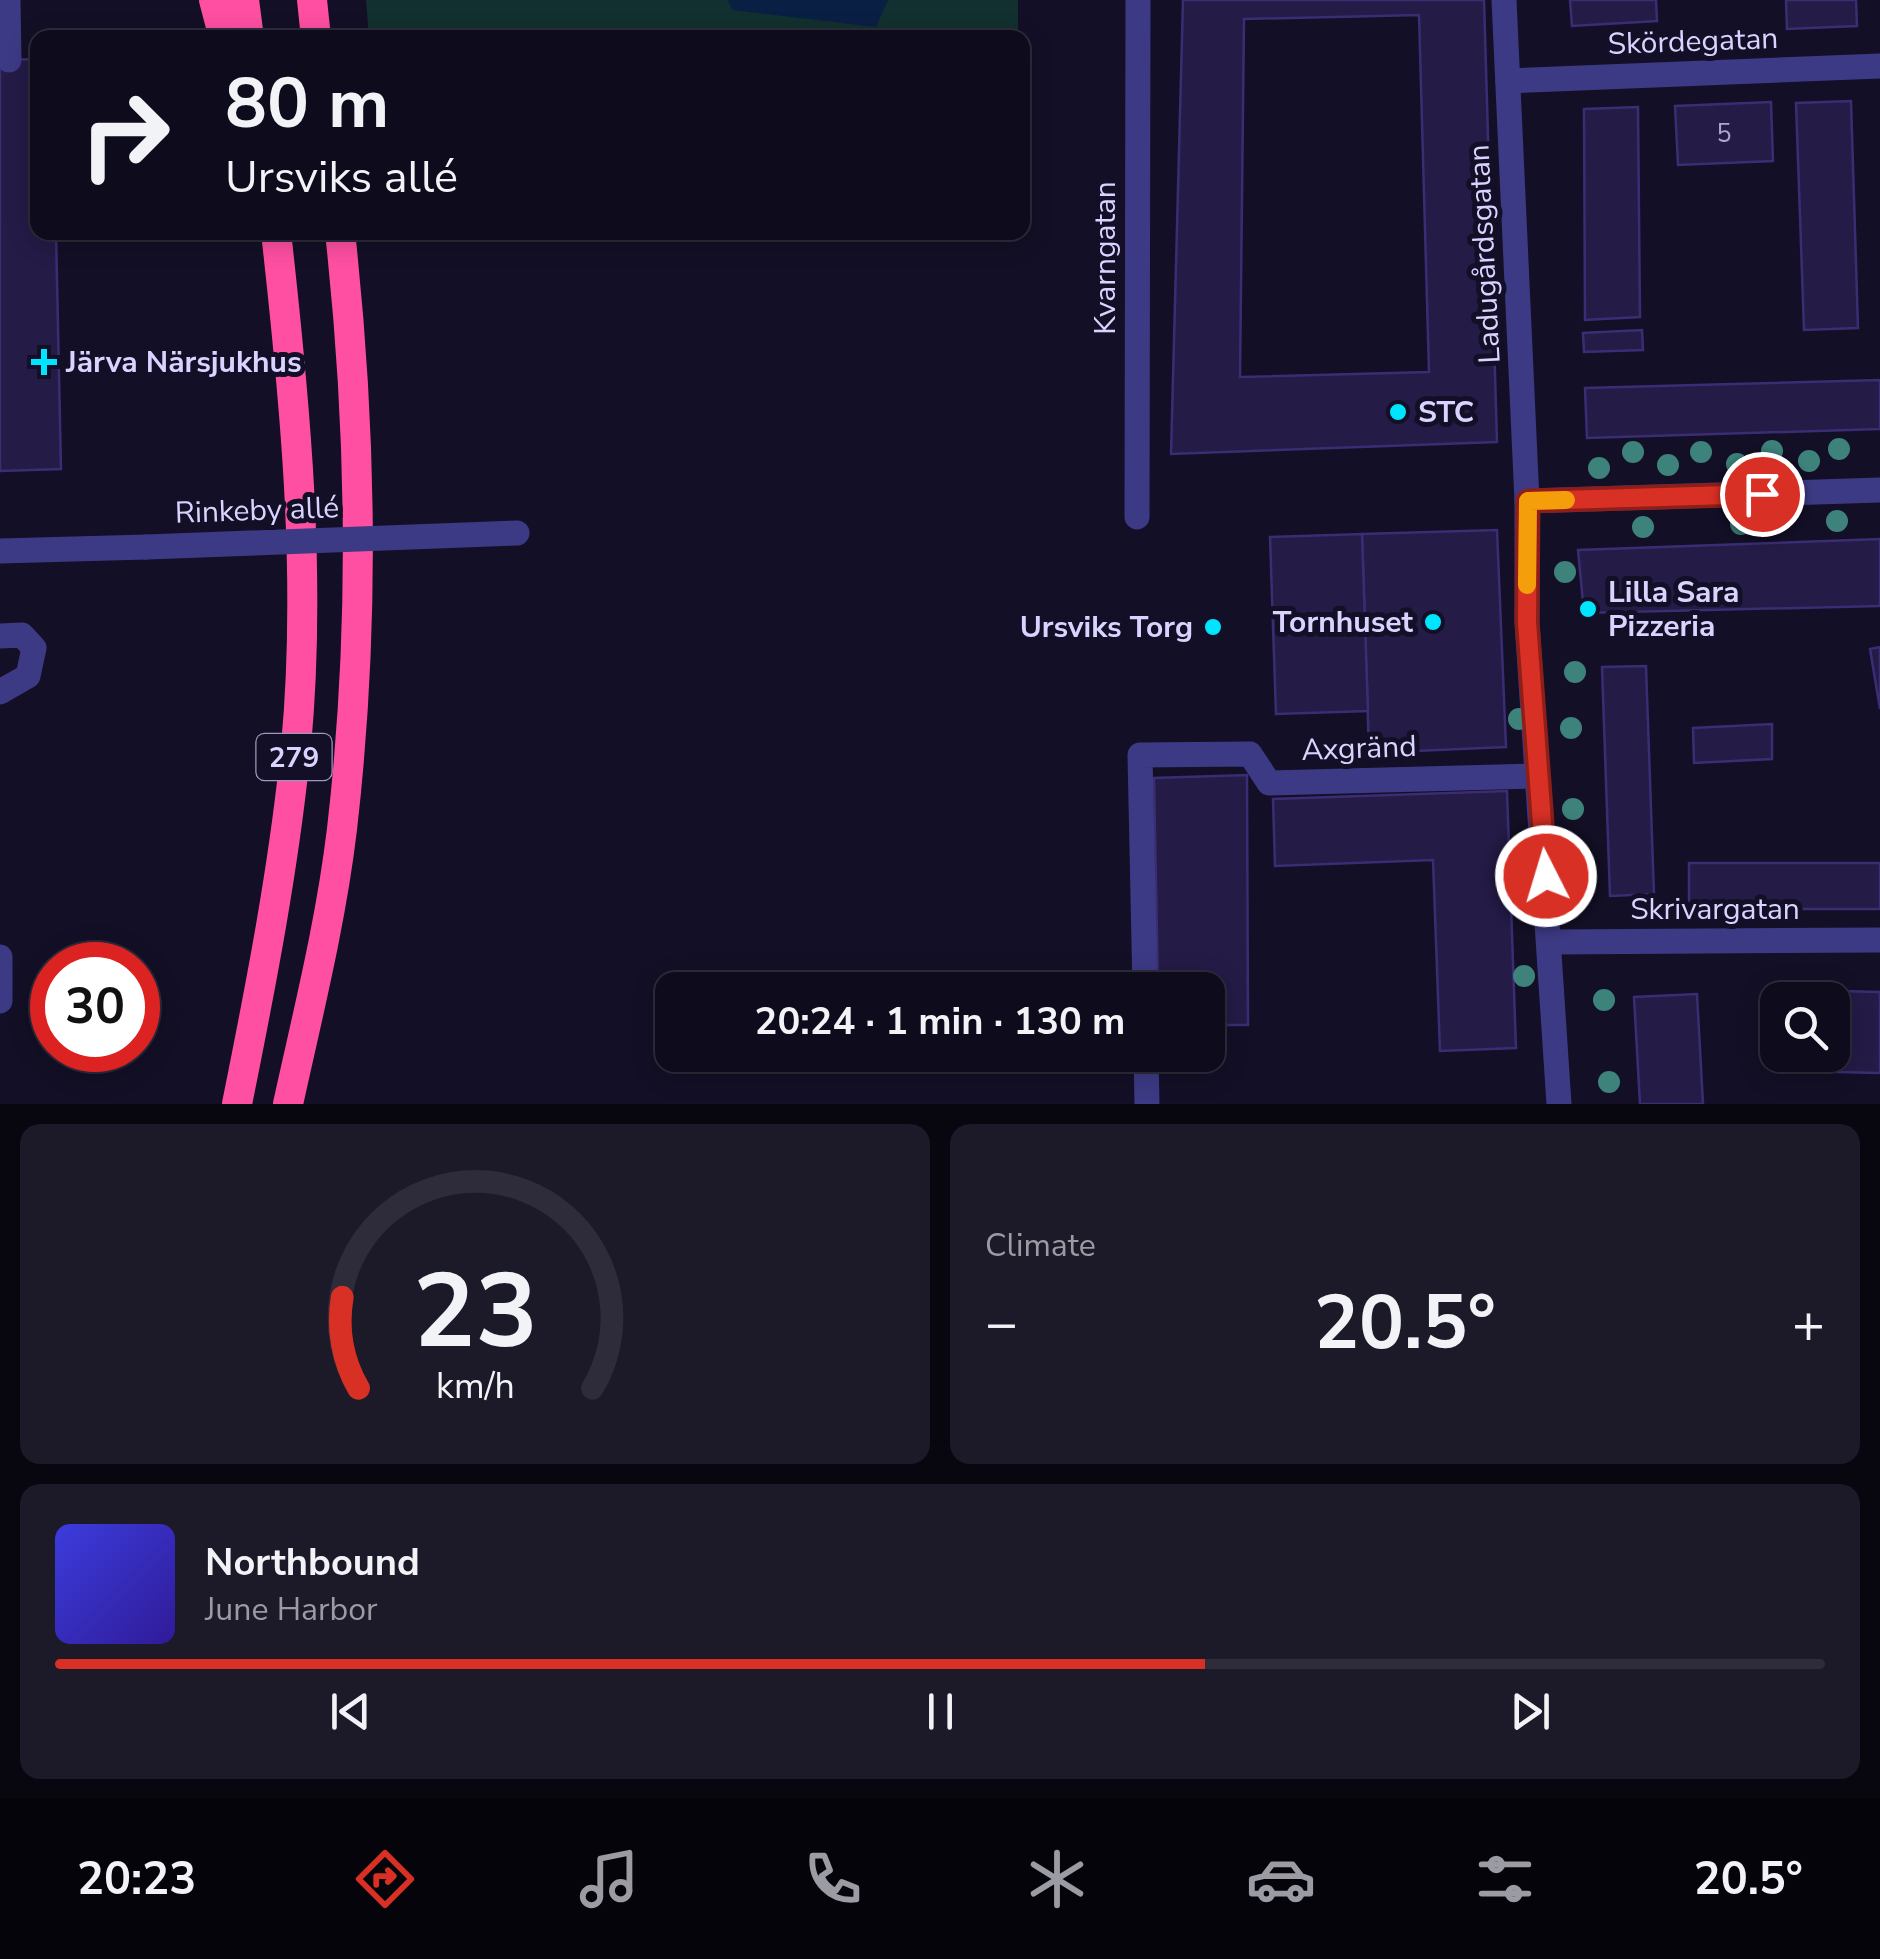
<!DOCTYPE html>
<html lang="en">
<head>
<meta charset="utf-8">
<style>
  body { margin:0; font-family:"Nunito Sans",sans-serif; background:#1c1929; color:#f1f3f6; height:100vh; display:flex; flex-direction:column; font-size:38px; white-space:nowrap }
  * { box-sizing:border-box; margin:0 }
  p { font-size:32px; color:#9b9ba3 }
  .icon { flex:none; width:55px; height:55px; fill:none; stroke:currentColor; stroke-width:2; stroke-linecap:round; stroke-linejoin:round }
  .map { position:relative; height:1104px; overflow:hidden }
  .panel { display:flex; flex-direction:column; gap:20px; padding:20px; background:#08060f; flex:1 }
  .panel>* { flex:none }
  .top-card { position:absolute; left:30px; top:30px; width:1000px; height:210px; border-radius:20px; box-shadow:0 5px 25px #0003,0 0 0 2px #2e2b3b; background:#0e0b1c; color:#f1f3f6; overflow:hidden }
  .buttons { position:absolute; left:1760px; top:982px; display:grid; gap:20px }
  .buttons a { display:grid; place-items:center; width:90px; height:90px; border-radius:20px; background:#0e0b1c; box-shadow:0 5px 25px #0003,0 0 0 2px #2e2b3b; font-size:50px }
  .speed { position:absolute; left:30px; top:942px; display:flex; gap:20px; font-size:50px; font-weight:700; text-align:center }
  .speed>* { display:grid; place-content:center; width:130px; height:130px; border-radius:50%; background:#0e0b1c; box-shadow:0 5px 25px #0003,0 0 0 2px #2e2b3b; line-height:1 }
  .speed .limit { border:15px solid #d22; background:#fff; color:#111 }
  .pin { position:absolute; display:grid; place-items:center; width:85px; height:85px; color:#fff; margin:-42px; border:5px solid #fff; border-radius:50%; box-shadow:0 2px 10px #0007 }
  .me { position:absolute; width:110px; margin:-55px; rotate:355deg; stroke-linejoin:round; filter:drop-shadow(0 0 8px #0008) }
  .turn { display:flex; align-items:center; gap:35px; height:210px; padding:0 30px; font-size:45px }
  .turn .icon { width:130px; height:130px; stroke-width:2.5 }
  .turn b { display:block; font-size:70px; line-height:85px }
  .big { font-size:75px; font-weight:700; line-height:1.1 }
  .panel .card { flex:1; display:flex; flex-direction:column; justify-content:center; gap:15px; min-width:0; padding:0 35px; border-radius:20px; background:#1c1929 }
  .panel .dial { align-items:center; gap:0 }
  .dial svg { height:260px; overflow:visible; fill:none; stroke:#2e2b3b; stroke-width:7; stroke-linecap:round; text-anchor:middle }
  .dial text { fill:#f1f3f6; stroke:none }
  .song { display:flex; align-items:center; gap:30px }
  .cover { width:120px; height:120px; border-radius:15px; background:linear-gradient(135deg,hsl(240 70% 55%),hsl(250 70% 35%)) }
  .played { height:10px; border-radius:5px; background:linear-gradient(90deg,#d93025 65%,#2e2b3b 65%) }
  .keys { display:flex; justify-content:space-around; direction:ltr }
  .heat { display:flex; justify-content:space-between; align-items:center; font-size:55px; direction:ltr }
  .panel .tiles { flex:1; display:grid; gap:20px; grid-template-columns:1fr 1fr }
  .card:last-child { grid-column:span 2 }
  .trip { position:absolute; left:655px; top:972px; width:570px; height:100px; border-radius:20px; background:#0e0b1c; box-shadow:0 5px 25px #0003,0 0 0 2px #2e2b3b; font-weight:700; line-height:100px; text-align:center }
  .dock { display:flex; height:160px; justify-content:space-around; align-items:center; background:#06040b; color:#9b9ba3 }
  .dock .icon { width:70px; height:70px }
  .dock .current { color:#d93025 }
  .dock b { font-size:45px; color:#f1f3f6 }
  .map>svg:first-child { display:block }
</style>
</head>
<body>
<div class="map">
<svg width="1880" height="1104" viewBox="0 0 1880 1104">
  <rect width="100%" height="100%" fill="#130f26"/>
  <path fill="#12302f" d="M366 0H1018V37H369Z"/>
  <path fill="#0a1f44" d="M728 0H888L876 27 732 10Z"/>
  <g fill="#241b47" stroke="#3b2d73" stroke-width="2.5" fill-rule="evenodd">
    <path d="M1183 0H1484L1497 442 1171 454ZM1419 15 1429 372 1240 377 1244 19Z"/>
    <path d="M1570 0H1656L1657 21 1572 26Z"/>
    <path d="M1786 0H1856L1857 26 1787 29Z"/>
    <path d="M38 59V232H56L61 469 0 471V60Z"/>
    <path d="M1851 101 1858 328 1804 330 1796 103Z"/>
    <path d="M1771 102 1773 161 1678 165 1675 106Z"/>
    <path d="M1638 107 1640 317 1585 320 1584 109Z"/>
    <path d="M1642 330 1643 350 1584 352 1583 333Z"/>
    <path d="M1880 380V429L1587 438 1585 388Z"/>
    <path d="M1497 530 1506 747 1369 753 1362 534Z"/>
    <path d="M1362 534 1368 711 1276 714 1270 537Z"/>
    <path d="M1880 539V606L1584 613 1578 550Z"/>
    <path d="M1880 647V709L1870 649Z"/>
    <path d="M1646 666 1654 894 1610 896 1602 667Z"/>
    <path d="M1772 724V759L1694 763 1693 728Z"/>
    <path d="M1247 775 1248 1025H1208V990H1158L1154 778Z"/>
    <path d="M1507 791 1516 1048 1440 1051 1433 860 1275 866 1273 799Z"/>
    <rect x="1689" y="863" width="191" height="46"/>
    <path d="M1838 991 1880 992V1073L1837 1072Z"/>
    <path d="M1697 994 1703 1104H1640L1634 997Z"/>
  </g>
  <g fill="none" stroke-linecap="round" stroke-linejoin="round">
    <g stroke="#3d3a85" stroke-width="25">
      <path d="M8 0 9 60"/>
      <path d="M1504 0 1527 501V622L1559 1104"/>
      <path d="M1508 81 1880 66"/>
      <path d="M1527 501 1880 490"/>
      <path d="M1137 517 1138 0"/>
      <path d="M0 551 147 547"/>
      <path d="M0 636 22 635 34 648 28 676 0 692"/>
      <path d="M1551 942 1880 940"/>
      <path d="M0 957V1001"/>
      <path d="M1145 990 1140 755 1250 754 1269 783 1537 776"/>
      <path d="M1146 1055 1147 1104"/>
    </g>
    <g stroke="#ff4fa3" stroke-width="30">
      <path d="M214 0 224 38"/>
      <path d="M244 0 249 38"/>
      <path d="M312 0 316 38"/>
      <path d="M237 1104C261 985 284 867 296 746 312 577 295 401 276 232"/>
      <path d="M288 1104C308 1013 331 922 342 829 365 630 362 431 340 232"/>
    </g>
    <path stroke="#3d3a85" stroke-width="25" d="M147 547 517 533"/>
  </g>
  <g fill="#3d827b">
    <circle cx="1839" cy="449" r="11"/>
    <circle cx="1772" cy="451" r="11"/>
    <circle cx="1633" cy="452" r="11"/>
    <circle cx="1701" cy="452" r="11"/>
    <circle cx="1809" cy="461" r="11"/>
    <circle cx="1737" cy="464" r="11"/>
    <circle cx="1668" cy="465" r="11"/>
    <circle cx="1599" cy="468" r="11"/>
    <circle cx="1837" cy="521" r="11"/>
    <circle cx="1741" cy="524" r="11"/>
    <circle cx="1643" cy="527" r="11"/>
    <circle cx="1565" cy="572" r="11"/>
    <circle cx="1575" cy="672" r="11"/>
    <circle cx="1519" cy="719" r="11"/>
    <circle cx="1571" cy="728" r="11"/>
    <circle cx="1573" cy="809" r="11"/>
    <circle cx="1516" cy="854" r="11"/>
    <circle cx="1524" cy="976" r="11"/>
    <circle cx="1604" cy="1000" r="11"/>
    <circle cx="1609" cy="1082" r="11"/>
  </g>
  <g fill="none" stroke-linecap="round" stroke-linejoin="round">
    <defs>
      <path id="route" d="M1546 876 1527 622 1528 501 1762 494"/>
    </defs>
    <use href="#route" stroke="#8d1f18" stroke-width="25"/>
    <use href="#route" stroke="#d93025" stroke-width="18"/>
    <path stroke="#f59e0b" stroke-width="18" d="M1527 585 1528 501 1566 500"/>
  </g>
  <g fill="#00e5ff" stroke="#130f26" stroke-width="4">
    <path d="M39 347h10v10h10v10h-10v10h-10v-10h-10v-10h10z"/>
    <circle cx="1398" cy="412" r="10"/>
    <circle cx="1588" cy="609" r="10"/>
    <circle cx="1433" cy="622" r="10"/>
    <circle cx="1213" cy="627" r="10"/>
  </g>
  <g text-anchor="middle" stroke-width="10" stroke-linejoin="round" paint-order="stroke">
    <g font-size="25" fill="#aca6d1">
      <text x="1724" y="142">5</text>
    </g>
    <rect fill="#130f26" stroke="#9e99be" stroke-width="2.5" x="256.5" y="734" width="75" height="46" rx="8"/>
    <g font-size="28" font-weight="bold" fill="#d9d4ff">
      <text x="294" y="767">279</text>
    </g>
    <g font-size="30" fill="#d9d4ff" stroke="#130f26">
      <text transform="translate(1693 41) rotate(-2)" y="10">Skördegatan</text>
      <text transform="translate(1484 254) rotate(-93)" y="10">Ladugårdsgatan</text>
      <text transform="translate(1105 258) rotate(-90)" y="10">Kvarngatan</text>
      <text transform="translate(257 510) rotate(-2)" y="10">Rinkeby allé</text>
      <text transform="translate(1359 748) rotate(-2)" y="10">Axgränd</text>
      <text x="1715" y="919">Skrivargatan</text>
    </g>
    <g font-size="30" font-weight="bold" fill="#d9d4ff" stroke="#130f26" text-anchor="start">
      <text x="66" y="372">Järva Närsjukhus</text>
      <text x="1418" y="422">STC</text>
      <text x="1608" y="602">Lilla Sara<tspan x="1608" dy="34">Pizzeria</tspan></text>
      <text x="1413" y="632" text-anchor="end">Tornhuset</text>
      <text x="1193" y="637" text-anchor="end">Ursviks Torg</text>
    </g>
  </g>
</svg>
<div class="buttons">
<a><svg class="icon" aria-label="search" viewBox="0 0 24 24"><circle cx="10" cy="10" r="6"/><path d="M15 15l6 6"/></svg></a>
</div>
<div class="speed"><div class="limit">30</div></div>
<div class="pin" style="left:1762px;top:494px;background:#d93025"><svg class="icon" aria-label="arrive" viewBox="0 0 24 24"><path d="M6 21V4h12l-3 4 3 4H6"/></svg></div>
<svg class="me" style="left:1546px;top:876px" viewBox="-20 -20 40 40"><circle r="17" fill="#d93025" stroke="#fff" stroke-width="3"/><path d="M0-11L8 9 0 5-8 9z" fill="#fff"/></svg>
<div class="trip">20:24 · 1 min · 130 m</div>
<div class="top-card">
<div class="turn"><svg class="icon" aria-label="right" viewBox="0 0 24 24"><path d="M7 20v-9h11M14 6l5 5-5 5"/></svg><div><b>80 m</b>Ursviks allé</div></div>
</div>
</div>
<section class="panel">
<div class="tiles">
<div class="card dial"><svg viewBox="0 0 100 80">
<path d="M14 69A42 42 0 1 1 86 69"/>
<path d="M14 69A42 42 0 0 1 9 41" stroke="#d93025"/>
<text x="50" y="56" font-size="32" font-weight="700">23</text>
<text x="50" y="72" font-size="11">km/h</text>
</svg></div>
<div class="card"><p>Climate</p>
<div class="heat"><a>−</a><b class="big">20.5°</b><a>+</a></div>
</div>
<div class="card">
<div class="song"><i class="cover"></i><div><b>Northbound</b><p>June Harbor</p></div></div>
<div class="played"></div>
<div class="keys"><svg class="icon" aria-label="previous" viewBox="0 0 24 24"><path d="M18 5L8 12l10 7zM5 5v14"/></svg><svg class="icon" aria-label="pause" viewBox="0 0 24 24"><path d="M8 5v14M16 5v14"/></svg><svg class="icon" aria-label="next" viewBox="0 0 24 24"><path d="M6 5l10 7-10 7zM19 5v14"/></svg></div>
</div>
</div>
</section>
<nav class="dock">
<b>20:23</b>
<svg class="icon current" aria-label="directions" viewBox="0 0 24 24"><path d="M12 3l9 9-9 9-9-9zM9 14v-3h6M13 9l2 2-2 2"/></svg>
<svg class="icon" aria-label="music" viewBox="0 0 24 24"><path d="M9 18V5l10-2v13"/><circle cx="6" cy="18" r="3"/><circle cx="16" cy="16" r="3"/></svg>
<svg class="icon" aria-label="phone" viewBox="0 0 24 24"><path d="M5 4h4l2 5-3 2q2 4 5 5l2-3 5 2v4C11 20 4 13 5 4z"/></svg>
<svg class="icon" aria-label="climate" viewBox="0 0 24 24"><path d="M12 3v18M4 7l16 10M4 17L20 7"/></svg>
<svg class="icon" aria-label="car" viewBox="0 0 24 24"><path d="M5 17H2v-5l4-1 3-4h7l3 4 3 1v5h-3M9 17h6M6 11h13"/><circle cx="7" cy="17" r="2"/><circle cx="17" cy="17" r="2"/></svg>
<svg class="icon" aria-label="filters" viewBox="0 0 24 24"><path d="M4 7h16M4 17h16"/><circle cx="9" cy="7" r="2"/><circle cx="15" cy="17" r="2"/></svg>
<b>20.5°</b>
</nav>
</body>
</html>
